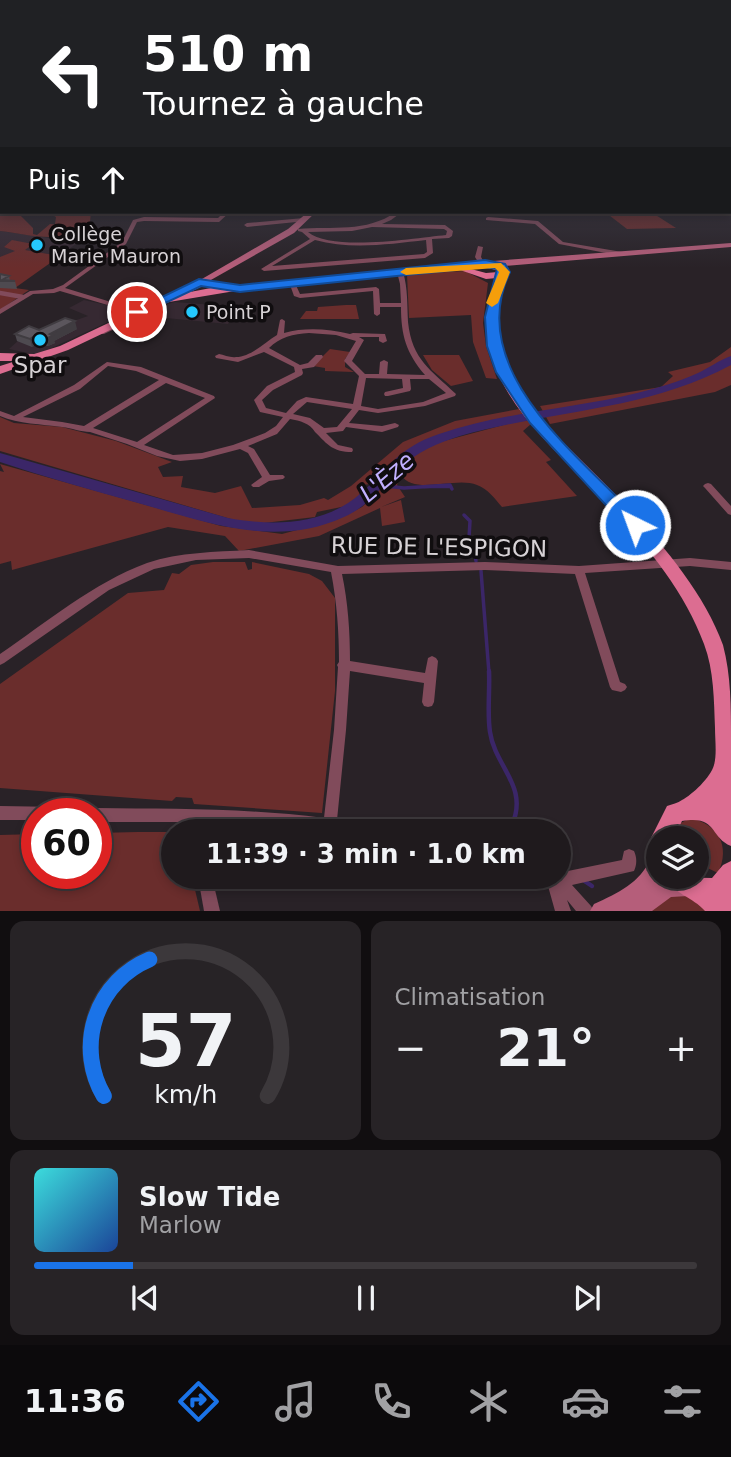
<!DOCTYPE html>
<html lang="fr">
<head>
<meta charset="utf-8">
<style>
  body { margin:0; font-family:"DejaVu Sans",sans-serif; background:#272326; color:#f1f3f6; height:100vh; display:flex; flex-direction:column; font-size:26px; white-space:nowrap }
  * { box-sizing:border-box; margin:0 }
  p { font-size:23px; color:#a1a1a4 }
  .icon { flex:none; width:38px; height:38px; fill:none; stroke:currentColor; stroke-width:2; stroke-linecap:round; stroke-linejoin:round }
  .map { position:relative; height:911px; overflow:hidden }
  .panel { display:flex; flex-direction:column; gap:10px; padding:10px; background:#110e10; flex:1 }
  .panel>* { flex:none }
  .top-card { position:absolute; left:0px; top:0px; width:732px; height:214px; box-shadow:0 4px 10px #0003,0 0 0 2px #3c383b; background:#202124; color:#fff; overflow:hidden }
  .controls { position:absolute; left:646px; top:826px; display:grid; gap:14px }
  .controls a { display:grid; place-items:center; width:63px; height:63px; border-radius:50%; background:#1f1a1d; box-shadow:0 4px 10px #0003,0 0 0 2px #3c383b; font-size:35px }
  .speed { position:absolute; left:21px; top:798px; display:flex; gap:14px; font-size:35px; font-weight:700; text-align:center }
  .speed>* { display:grid; place-content:center; width:91px; height:91px; border-radius:50%; background:#1f1a1d; box-shadow:0 4px 10px #0003,0 0 0 2px #3c383b; line-height:1 }
  .speed .limit { border:10px solid #d22; background:#fff; color:#111 }
  .pin { position:absolute; display:grid; place-items:center; width:60px; height:60px; color:#fff; margin:-30px; border:4px solid #fff; border-radius:50%; box-shadow:0 2px 7px #0007 }
  .me { position:absolute; width:77px; margin:-38px; rotate:318deg; stroke-linejoin:round; filter:drop-shadow(0 0 5px #0008) }
  .turn { display:flex; align-items:center; gap:24px; height:147px; padding:0 28px; font-size:32px }
  .turn .icon { width:91px; height:91px; stroke-width:2.5 }
  .turn b { display:block; font-size:49px; line-height:60px }
  .then { display:flex; align-items:center; height:66px; padding:0 28px; background:#0003; gap:14px; font-size:26px }
  .big { font-size:52px; font-weight:600; line-height:1.1 }
  .panel .widget { flex:1; display:flex; flex-direction:column; justify-content:center; gap:10px; min-width:0; padding:0 24px; border-radius:14px; background:#272326 }
  .panel .dial { align-items:center; gap:0 }
  .dial svg { height:182px; overflow:visible; fill:none; stroke:#3c383b; stroke-width:7; stroke-linecap:round; text-anchor:middle }
  .dial text { fill:#f1f3f6; stroke:none }
  .song { display:flex; align-items:center; gap:21px }
  .cover { width:84px; height:84px; border-radius:10px; background:linear-gradient(135deg,hsl(180 70% 55%),hsl(220 70% 35%)) }
  .played { height:7px; border-radius:4px; background:linear-gradient(90deg,#1a73e8 15%,#3c383b 15%) }
  .keys { display:flex; justify-content:space-around; direction:ltr }
  .heat { display:flex; justify-content:space-between; align-items:center; font-size:38px; direction:ltr }
  .panel .tiles { flex:1; display:grid; gap:10px; grid-template-columns:1fr 1fr }
  .widget:last-child { grid-column:span 2 }
  .trip { position:absolute; left:161px; top:819px; width:410px; height:70px; border-radius:35px; background:#1f1a1d; box-shadow:0 4px 10px #0003,0 0 0 2px #3c383b; font-weight:600; line-height:70px; text-align:center }
  .tab-bar { display:flex; height:112px; justify-content:space-around; align-items:center; background:#0c0a0c; color:#a1a1a4 }
  .tab-bar .icon { width:49px; height:49px }
  .tab-bar .selected { color:#1a73e8 }
  .tab-bar b { font-size:32px; color:#f1f3f6 }
  .map>svg:first-child { display:block }
</style>
</head>
<body>
<div class="map">
<svg width="731" height="911" viewBox="0 0 731 911">
  <rect width="100%" height="100%" fill="#292227"/>
  <g fill="#362932">
    <path d="M0 231 63 240H81L60 256 23 250 0 264Z"/>
    <path d="M84 300 116 307 132 301 145 305 45 351 33 354 9 349 19 340 88 316 69 308Z"/>
    <path d="M175 302 239 307 228 324 145 316 153 308Z"/>
  </g>
  <g fill="#6a2d2c">
    <path d="M0 212 19 214 33 228V234L37 235 50 224 63 225 55 224 56 217 47 212H91L90 222C64 246 33 235 0 231Z"/>
    <path d="M605 212H651L676 228 627 229Z"/>
    <path d="M12 240 33 244 25 250 60 256 15 288 29 290 0 310V257L15 251 4 247Z"/>
    <path d="M465 271 488 283 483 323 486 346 497 379 486 378 473 342 471 315 409 318 407 274Z"/>
    <path d="M346 305H356L359 319H300L306 311H317L318 307Z"/>
    <path d="M731 347V385L715 392 550 424 540 406 661 387 673 376 668 372 710 362Z"/>
    <path d="M330 349 350 352 345 359V367L354 372 325 371V368L313 366Z"/>
    <path d="M423 355H459L473 381 451 386 432 370Z"/>
    <path d="M519 409 523 415C467 428 408 435 371 484L362 485 359 496 351 505 317 512 315 517 264 523 241 522 0 451V417L14 423 62 427 116 441 172 462 158 467 163 477 183 476 181 487 215 493 241 486 252 508 300 505 324 498 328 500 351 486 403 442 455 421Z"/>
    <path d="M526 419 531 424 523 431 551 460 546 462 577 496 502 507C495 499 488 489 477 485 455 476 415 496 401 475L397 485 405 497 381 507 401 500 405 522 382 526 380 508 319 536 239 551 225 536 168 527 12 570 11 561 0 564V471L4 472 0 464 221 526 282 534 338 519 362 507 387 483 398 465 420 451 440 442Z"/>
    <path d="M213 562H245L248 570 252 569V562L309 574 322 581 335 598V691L322 813 194 804 192 798 176 797 172 801 0 788V684L128 593 164 590 172 573 179 574 191 565Z"/>
    <path d="M690 818C718 824 731 846 718 873L697 863 696 838H674L681 823Z"/>
    <path d="M173 831V877H192L200 911H0V835L37 834V873H96V833L179 831H182Z"/>
    <path d="M686 895 714 911H649L667 896Z"/>
  </g>
  <g fill="none" stroke-linecap="round" stroke-linejoin="round">
    <g stroke="#3b2668" stroke-width="2.5">
      <path d="M376 485 392 487"/>
      <path d="M424 487H451"/>
    </g>
    <g stroke="#3b2668" stroke-width="3.5">
      <path d="M376 485 404 488 450 485 452 489"/>
      <path d="M464 515 470 521 469 538 473 542 476 561"/>
      <path d="M481 571 489 673"/>
    </g>
    <g stroke="#3b2668" stroke-width="4.5">
      <path d="M489 671C490 691 487 713 490 732 495 767 529 786 512 825L518 831"/>
      <path d="M558 870 562 871"/>
      <path d="M583 880 592 886"/>
    </g>
    <path fill="#3b2668" fill-rule="evenodd" d="M731 356V365C646 411 551 410 460 436 438 443 416 452 399 469 381 487 369 506 344 517 274 549 206 522 138 503 91 490 45 477 0 462V453L228 518C272 526 323 526 360 494 390 468 397 448 439 434 503 412 572 409 637 393 658 388 678 382 698 373 709 368 719 360 731 356Z"/>
    <path stroke="#814b5b" stroke-width="4.5" d="M0 293 23 297"/>
    <g fill="#814b5b" fill-rule="evenodd">
      <rect x="0" y="186" width="2" height="2"/>
      <rect x="0" y="208" width="2" height="4"/>
      <path d="M224 212H230L219 222 144 221 137 222 126 244 65 288 111 302 133 298 144 301V303L133 302 111 306 60 291 54 293 33 294 0 314V309L30 291 53 289 63 285 122 242 133 220 144 217 218 218Z"/>
      <path d="M396 212H402L391 220 382 224 445 225 453 231 452 236 449 238 432 239 433 253 425 258 264 271 261 269 310 239 302 232 298 231V229C332 226 366 233 396 212ZM372 227 444 229 447 231 446 235C416 238 331 252 308 232L352 231ZM315 240C351 250 390 244 426 240L427 252 424 254 272 266Z"/>
      <path d="M488 217 538 221 563 242 622 252 625 254 622 256 559 244 535 224 486 220V218Z"/>
      <path d="M304 218 306 219V221L247 227 244 225 247 223Z"/>
      <path d="M478 246 483 247 481 257 485 264 484 265H480L475 257Z"/>
      <path d="M400 270 403 272C408 289 407 305 408 322 412 360 431 370 456 394L455 396 425 406 378 413 359 410 349 423 382 426 395 423 399 425 398 427 382 432 346 427 343 431 326 433 338 445 352 448 353 450 352 452C333 452 328 445 315 432 310 423 300 421 290 419L277 434 248 446 254 449 270 475H283L285 477 283 479 269 481 259 487H253L251 485 262 477 248 453 240 449 202 459 180 461 157 456 127 444 90 432C81 432 72 428 62 427 41 424 19 424 0 416V411L14 416 74 385 107 362 141 367 214 396 215 398 144 445 173 455 202 453 233 445 265 433 276 426 283 417 260 412 254 400 267 386 295 372 294 367 264 352 238 362 216 358 215 356 219 354C224 355 231 358 236 357 251 357 265 342 277 335L280 320 282 319 285 321 284 333C306 327 328 329 350 334L353 333 385 334 387 341 383 343 379 341V337H359L364 340 352 361 365 374H379L380 362 384 360 388 362 387 374 425 375C406 353 401 335 401 307H380V314L377 316 374 314 373 291 300 298 294 296 289 282 294 281 300 294 376 287 379 289 380 303H401L400 284 397 272ZM309 333 336 335 356 341 344 361 359 376 353 404 306 397 297 401 286 413 266 408 262 400 273 390 302 375 303 373 302 369 314 367 323 357 322 355H316L308 363 300 365 269 348C280 337 293 334 309 333ZM108 366 136 371 159 380 84 426 62 422 23 417 80 389ZM366 378 402 379 403 388 385 392 384 394 385 396H388L410 391 411 389 410 379H429L446 393 423 402 378 409 361 406ZM166 383 205 398 137 442 93 428ZM307 402 352 409 337 427 324 428 310 418 293 414Z"/>
      <path d="M147 310 149 311V313L104 334H100L98 333Z"/>
      <path d="M708 483 711 484 731 506V515L728 514 705 488 703 486 705 484Z"/>
      <path d="M249 550 338 566 485 562 579 566 690 558 731 562V570L690 566 585 573 620 682 625 684 627 687 625 690 621 692 612 690 610 687 575 574 485 570 342 574C348 603 350 631 350 661L425 673 428 658 432 656 436 658 438 661 434 702 432 706 428 707 424 706 422 702 424 683 350 671 346 730 337 820 363 826 365 831H323L260 824 195 822 198 831H184L181 822H96V814H90L91 810 96 808C172 809 248 808 324 818L334 730 338 667 337 665 339 662C339 632 337 603 331 572L249 558 196 560 154 569 109 590 4 663 0 665V654C47 622 93 583 147 563 180 552 215 552 249 550Z"/>
      <path d="M0 806 60 807 65 809 67 814H37V820H0Z"/>
      <path d="M629 849 634 851C637 858 637 864 634 871L572 885 591 906 594 911H576L567 900 571 911H555L548 886 542 882 540 877H558V873L622 860 624 851Z"/>
      <path d="M198 877H212L220 911H204Z"/>
    </g>
    <path fill="#814b5b" fill-rule="evenodd" d="M2 149V153L0 154V150Z"/>
    <g fill="#b55e7a" fill-rule="evenodd">
      <path d="M308 212H316L294 233 202 285 195 283 288 229Z"/>
      <path d="M731 243V247L493 267 489 264 493 261Z"/>
      <path d="M658 855V877H663L662 879C671 875 686 875 695 879L698 886 695 893 688 896 671 897 652 911H590L594 904C618 893 640 883 651 858Z"/>
    </g>
    <g fill="#dc6d91" fill-rule="evenodd">
      <path d="M485 261 509 269C505 290 494 309 497 331 507 395 558 436 601 480 646 525 701 584 723 645 731 675 731 708 731 740 731 775 731 811 731 846 709 837 718 815 682 821L674 838H658V847L654 846 651 838 667 806C672 804 678 803 682 800 692 795 711 777 714 765 717 755 715 739 715 728 714 701 714 670 704 644 681 581 629 525 582 478 553 448 520 418 501 380 480 340 484 319 497 278L486 279 460 270 241 290 169 302 68 350 0 374V366L16 361H0V353L34 354 60 346 201 279 218 284V287ZM485 267 499 271 498 272 486 273 471 269ZM205 285 211 288 190 292Z"/>
      <path d="M731 861V911H705C693 897 673 894 666 877L712 878 723 865Z"/>
    </g>
  </g>
  <g fill="#4e4a50">
    <path d="M0 274 9 276 10 281H15L17 289 0 288Z"/>
    <path d="M77 329 54 341 55 343 48 346 39 343 32 347 17 341 15 334 39 330Z"/>
  </g>
  <g fill="#403c41">
    <path d="M75 321 77 329 54 341 55 343 48 346 46 339 50 334Z"/>
    <path d="M36 335 39 343 32 347 30 339Z"/>
  </g>
  <g fill="#5b565d" stroke="#403c41" stroke-width="2">
    <path d="M0 274 9 276 2 280 15 281H0Z"/>
    <path d="M65 318 75 321 50 334 53 335 46 339 36 335 30 339 15 334 29 326 39 330Z"/>
  </g>
  <linearGradient id="sky" x2="0" y2="1"><stop stop-color="#171315"/><stop offset="0.52" stop-color="#434452"/><stop offset="1" stop-color="#434452" stop-opacity="0"/></linearGradient>
  <rect width="731" height="268" fill="url(#sky)"/>
  <path fill="#1a73e8" stroke="#114b97" stroke-width="2" d="M485 260 505 264 510 272C463 370 580 457 641 521L643 525 641 529H628L530 423 496 372 487 346 485 317 497 269 485 267 240 292 201 286 142 314 131 312 199 279 240 285Z"/>
  <path fill="#f59e0b" d="M501 263 510 272 498 303 492 307 486 303 499 272 495 268 406 275 400 272 406 268Z"/>
  <g fill="#25c9fe" stroke="#100d0f" stroke-width="2.5">
    <circle cx="37" cy="245" r="7"/>
    <circle cx="192" cy="312" r="7"/>
    <circle cx="40" cy="340" r="7"/>
  </g>
  <g text-anchor="middle" stroke-width="7" stroke-linejoin="round" paint-order="stroke">
    <g font-size="19" fill="#d7d2d5" stroke="#100d0f" text-anchor="start">
      <text x="51" y="241">Collège<tspan x="51" dy="22">Marie Mauron</tspan></text>
      <text x="206" y="319">Point P</text>
    </g>
    <g font-size="23" fill="#d7d2d5" stroke="#100d0f">
      <text x="40" y="373">Spar</text>
    </g>
    <g font-size="23" fill="#d7d2d5" stroke="#100d0f">
      <text transform="translate(439 547) rotate(1)" y="8">RUE DE L'ESPIGON</text>
    </g>
    <g font-size="24" font-style="italic" fill="#c1b0ff" stroke="#100d0f">
      <text transform="translate(387 477) rotate(-40)" y="8">L'Èze</text>
    </g>
  </g>
</svg>
<div class="controls">
<a><svg class="icon" aria-label="layers" viewBox="0 0 24 24"><path d="M12 4l9 5-9 5-9-5zM3 14l9 5 9-5"/></svg></a>
</div>
<div class="speed"><div class="limit">60</div></div>
<div class="pin" style="left:137px;top:312px;background:#d93025"><svg class="icon" aria-label="arrive" viewBox="0 0 24 24"><path d="M6 21V4h12l-3 4 3 4H6"/></svg></div>
<svg class="me" style="left:635px;top:525px" viewBox="-20 -20 40 40"><circle r="17" fill="#1a73e8" stroke="#fff" stroke-width="3"/><path d="M0-11L8 9 0 5-8 9z" fill="#fff"/></svg>
<div class="trip">11:39 · 3 min · 1.0 km</div>
<div class="top-card">
<div class="turn"><svg class="icon" aria-label="left" viewBox="0 0 24 24"><path d="M17 20v-9H6M10 6l-5 5 5 5"/></svg><div><b>510 m</b>Tournez à gauche</div></div>
<div class="then">Puis<svg class="icon" aria-label="ahead" viewBox="0 0 24 24"><path d="M12 20V5M6 11l6-6 6 6"/></svg></div>
</div>
</div>
<section class="panel">
<div class="tiles">
<div class="widget dial"><svg viewBox="0 0 100 80">
<path d="M14 69A42 42 0 1 1 86 69"/>
<path d="M14 69A42 42 0 0 1 34 9" stroke="#1a73e8"/>
<text x="50" y="56" font-size="32" font-weight="700">57</text>
<text x="50" y="72" font-size="11">km/h</text>
</svg></div>
<div class="widget"><p>Climatisation</p>
<div class="heat"><a>−</a><b class="big">21°</b><a>+</a></div>
</div>
<div class="widget">
<div class="song"><i class="cover"></i><div><b>Slow Tide</b><p>Marlow</p></div></div>
<div class="played"></div>
<div class="keys"><svg class="icon" aria-label="previous" viewBox="0 0 24 24"><path d="M18 5L8 12l10 7zM5 5v14"/></svg><svg class="icon" aria-label="pause" viewBox="0 0 24 24"><path d="M8 5v14M16 5v14"/></svg><svg class="icon" aria-label="next" viewBox="0 0 24 24"><path d="M6 5l10 7-10 7zM19 5v14"/></svg></div>
</div>
</div>
</section>
<nav class="tab-bar">
<b>11:36</b>
<svg class="icon selected" aria-label="directions" viewBox="0 0 24 24"><path d="M12 3l9 9-9 9-9-9zM9 14v-3h6M13 9l2 2-2 2"/></svg>
<svg class="icon" aria-label="music" viewBox="0 0 24 24"><path d="M9 18V5l10-2v13"/><circle cx="6" cy="18" r="3"/><circle cx="16" cy="16" r="3"/></svg>
<svg class="icon" aria-label="phone" viewBox="0 0 24 24"><path d="M5 4h4l2 5-3 2q2 4 5 5l2-3 5 2v4C11 20 4 13 5 4z"/></svg>
<svg class="icon" aria-label="climate" viewBox="0 0 24 24"><path d="M12 3v18M4 7l16 10M4 17L20 7"/></svg>
<svg class="icon" aria-label="car" viewBox="0 0 24 24"><path d="M5 17H2v-5l4-1 3-4h7l3 4 3 1v5h-3M9 17h6M6 11h13"/><circle cx="7" cy="17" r="2"/><circle cx="17" cy="17" r="2"/></svg>
<svg class="icon" aria-label="filters" viewBox="0 0 24 24"><path d="M4 7h16M4 17h16"/><circle cx="9" cy="7" r="2"/><circle cx="15" cy="17" r="2"/></svg>
</nav>
</body>
</html>
